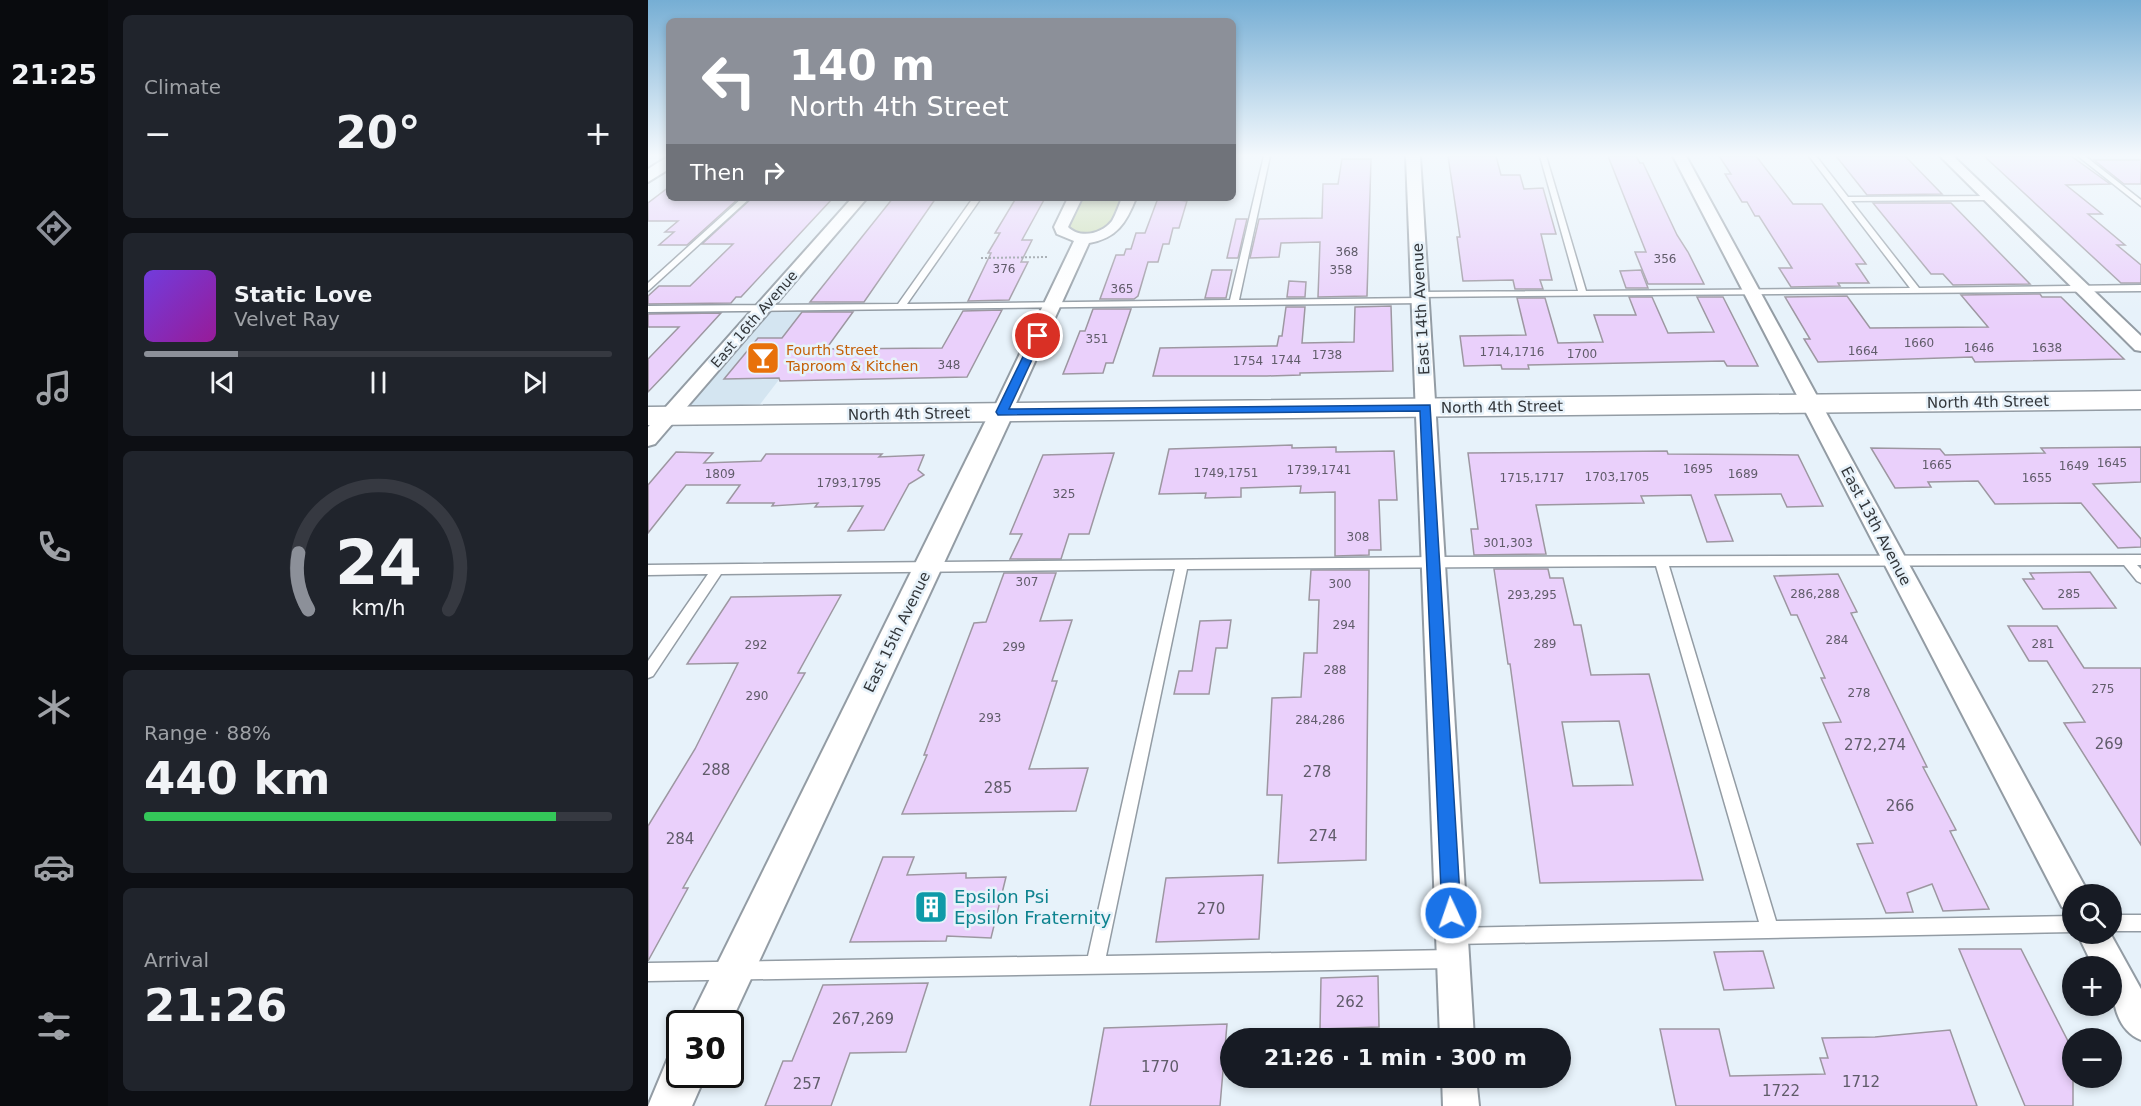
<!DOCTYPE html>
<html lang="en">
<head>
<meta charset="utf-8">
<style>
  body { margin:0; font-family:"DejaVu Sans",sans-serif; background:#20242c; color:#f1f3f6; height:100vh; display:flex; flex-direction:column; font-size:22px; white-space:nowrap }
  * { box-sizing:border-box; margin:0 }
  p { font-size:20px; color:#9ea1a6 }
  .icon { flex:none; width:33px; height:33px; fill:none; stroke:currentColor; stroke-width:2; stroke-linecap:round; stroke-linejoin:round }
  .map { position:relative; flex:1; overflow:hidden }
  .panel { display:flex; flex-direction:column; gap:15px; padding:15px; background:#0d0f14; width:540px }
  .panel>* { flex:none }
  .guide { position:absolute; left:18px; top:18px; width:570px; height:183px; border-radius:9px; box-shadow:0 3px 9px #0003; background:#8c9099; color:#fff; overflow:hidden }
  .tools { position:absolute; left:1414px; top:884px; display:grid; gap:12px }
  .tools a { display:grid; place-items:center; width:60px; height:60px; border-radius:50%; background:#171b24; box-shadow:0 3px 9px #0003; font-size:30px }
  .speed { position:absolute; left:18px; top:1010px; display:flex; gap:12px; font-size:30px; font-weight:700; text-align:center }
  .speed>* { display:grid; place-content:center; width:78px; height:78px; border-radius:50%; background:#171b24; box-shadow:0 3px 9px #0003; line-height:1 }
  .speed .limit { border:3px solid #111; border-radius:9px; background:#fff; color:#111 }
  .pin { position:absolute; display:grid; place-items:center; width:51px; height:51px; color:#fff; margin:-26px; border:3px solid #fff; border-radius:50%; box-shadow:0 2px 6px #0007 }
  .me { position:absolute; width:66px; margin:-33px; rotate:357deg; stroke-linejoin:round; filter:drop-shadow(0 0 4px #0008) }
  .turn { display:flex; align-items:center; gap:21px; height:126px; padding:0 24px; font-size:27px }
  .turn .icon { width:78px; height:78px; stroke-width:2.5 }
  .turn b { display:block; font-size:42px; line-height:51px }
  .then { display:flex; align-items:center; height:57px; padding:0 24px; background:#0003; gap:12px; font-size:22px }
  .big { font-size:45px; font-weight:700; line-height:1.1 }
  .panel .tile { flex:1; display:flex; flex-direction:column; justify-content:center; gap:9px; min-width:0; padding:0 21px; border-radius:9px; background:#20242c }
  .panel .dial { align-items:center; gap:0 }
  .dial svg { height:156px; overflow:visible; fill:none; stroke:#363941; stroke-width:7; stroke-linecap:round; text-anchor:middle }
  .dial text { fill:#f1f3f6; stroke:none }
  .song { display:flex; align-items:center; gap:18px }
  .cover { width:72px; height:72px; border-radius:9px; background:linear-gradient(135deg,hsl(260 70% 55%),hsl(300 70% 35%)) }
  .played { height:6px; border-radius:3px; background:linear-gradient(90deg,#8c9099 20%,#363941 20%) }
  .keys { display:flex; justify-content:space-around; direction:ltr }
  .heat { display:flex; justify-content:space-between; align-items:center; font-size:33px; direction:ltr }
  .charge { height:9px; border-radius:4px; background:linear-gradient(90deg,#34c759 88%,#363941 0) }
  .trip { position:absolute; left:572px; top:1028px; width:351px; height:60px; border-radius:30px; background:#171b24; box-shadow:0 3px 9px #0003; font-weight:700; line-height:60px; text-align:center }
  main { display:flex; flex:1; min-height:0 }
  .dock { display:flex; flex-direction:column; width:108px; justify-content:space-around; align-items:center; background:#090b0e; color:#9ea1a6 }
  .dock .icon { width:42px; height:42px }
  .dock .on { color:#8c9099 }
  .dock b { font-size:27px; color:#f1f3f6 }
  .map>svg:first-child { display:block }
</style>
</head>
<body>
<main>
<nav class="dock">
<b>21:25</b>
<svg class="icon on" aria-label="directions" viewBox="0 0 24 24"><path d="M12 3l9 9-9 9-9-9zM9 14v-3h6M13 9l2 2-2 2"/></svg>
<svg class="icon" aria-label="music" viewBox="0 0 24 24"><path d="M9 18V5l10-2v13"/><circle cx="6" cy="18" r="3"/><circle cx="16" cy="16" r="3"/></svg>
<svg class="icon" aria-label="phone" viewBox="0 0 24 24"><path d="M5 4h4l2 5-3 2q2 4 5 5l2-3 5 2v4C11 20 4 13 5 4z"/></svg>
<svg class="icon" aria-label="climate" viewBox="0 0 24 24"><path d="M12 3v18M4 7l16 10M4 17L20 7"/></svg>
<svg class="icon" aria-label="car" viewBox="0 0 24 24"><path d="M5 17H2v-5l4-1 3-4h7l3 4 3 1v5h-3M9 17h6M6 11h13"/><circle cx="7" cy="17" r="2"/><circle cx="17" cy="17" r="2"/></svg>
<svg class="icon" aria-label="filters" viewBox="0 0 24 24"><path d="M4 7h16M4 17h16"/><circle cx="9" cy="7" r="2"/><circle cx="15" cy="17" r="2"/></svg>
</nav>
<section class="panel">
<div class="tile"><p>Climate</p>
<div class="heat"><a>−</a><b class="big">20°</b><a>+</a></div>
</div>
<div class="tile">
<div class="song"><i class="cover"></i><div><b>Static Love</b><p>Velvet Ray</p></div></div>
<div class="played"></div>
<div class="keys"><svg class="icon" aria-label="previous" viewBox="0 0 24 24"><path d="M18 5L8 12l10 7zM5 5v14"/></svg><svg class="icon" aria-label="pause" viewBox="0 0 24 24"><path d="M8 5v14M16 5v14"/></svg><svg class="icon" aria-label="next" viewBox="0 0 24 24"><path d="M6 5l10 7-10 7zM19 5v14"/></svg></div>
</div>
<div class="tile dial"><svg viewBox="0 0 100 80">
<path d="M14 69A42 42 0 1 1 86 69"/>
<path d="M14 69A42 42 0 0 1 9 40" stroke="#8c9099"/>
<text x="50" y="56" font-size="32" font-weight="700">24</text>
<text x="50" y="72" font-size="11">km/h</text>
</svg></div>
<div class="tile"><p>Range · 88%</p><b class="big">440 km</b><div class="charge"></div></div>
<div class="tile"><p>Arrival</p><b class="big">21:26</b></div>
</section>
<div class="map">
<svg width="1493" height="1106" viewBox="0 0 1493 1106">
  <rect width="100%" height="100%" fill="#e7f2fa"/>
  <path fill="#d4e5f1" d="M186 308 107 411 31 412 119 309Z"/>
  <path fill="#ccddb1" d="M427 198H481L460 232 421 236 416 219Z"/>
  <g fill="#ead0fb" stroke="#9d97a1" stroke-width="1.5" fill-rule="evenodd">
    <path d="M800 156H848L853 175H872L876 189 895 188 908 234H893L904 280H892L895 289H867L865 280 815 281 809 237H812Z"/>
    <path d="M960 156H988L992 163H995L1029 235 1040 252 1056 284H1000L987 252H998Z"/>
    <path d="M1071 156H1108L1145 204H1174L1218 264H1208L1221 283H1190L1192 286 1143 287 1131 268H1144L1111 216H1107L1099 202H1094L1077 174H1083Z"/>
    <path d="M1188 156H1257L1294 194 1219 195Z"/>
    <path d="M1336 156H1423L1462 184 1418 185 1454 214H1440L1477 245H1469L1493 265V283H1473Z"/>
    <path d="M694 159H723L719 296 670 297 672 242 633 243 631 257 602 258 611 219 674 218 675 184H690Z"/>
    <path d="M1446 160H1493V184H1476Z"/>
    <path d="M21 187V198H91L39 245H11L26 232H17L30 221H0V203Z"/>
    <path d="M104 198H185L93 297H88L83 303 0 304V296L11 286H42L85 244H54Z"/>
    <path d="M245 198H288L216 302H162Z"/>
    <path d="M368 198H397L374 240H384L373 262H380L361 300 320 301 343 253H340L352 233H347Z"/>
    <path d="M510 198 539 201 531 228H525L521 244H515L510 262H500L490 296 486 299H452L468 255H476L478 249H483L488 233H497Z"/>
    <path d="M1225 203H1303L1382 284 1305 285 1295 274H1283Z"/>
    <path d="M588 219H599L590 258H579Z"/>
    <path d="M564 270H584L578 298H557Z"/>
    <path d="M993 270 1000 288H978L972 271Z"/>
    <path d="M641 281 658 282 657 297H639Z"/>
    <path d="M1392 294 1394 297H1413L1476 359 1327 362 1324 357 1170 362 1156 339H1162L1137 297 1199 296 1222 328 1340 327 1313 295Z"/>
    <path d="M981 297H1004L1020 333 1066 332 1049 297H1075L1110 366H1079L1076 361 880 365 881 369H854L853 365 816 366 812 336 878 335 869 298H897L910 343 955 342 946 315H988Z"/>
    <path d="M743 306 745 371 652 373V375L619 376H505L512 348 629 346 631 336H634L638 307H657L654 343 706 342 707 307Z"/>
    <path d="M445 309H483L465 363H458L455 373 415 374 432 331H437Z"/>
    <path d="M354 310 319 377 132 381 131 378 76 379 110 338H134L154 312H205L178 349 294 348 315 311Z"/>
    <path d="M73 313 20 371 0 392V359L31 327H0V314Z"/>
    <path d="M644 445V448L688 447V452L746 451 749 500H731L733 550H721V555L687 556V492L652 493 653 486 593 488V497L557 498 558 493 511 494 521 449Z"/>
    <path d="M1493 447V482L1445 484 1493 539V547L1470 548 1433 503 1347 504 1330 481 1280 482 1283 487 1247 488 1223 448 1292 449 1297 455 1397 453 1393 448Z"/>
    <path d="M1019 451 1020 454 1150 455 1175 506 1139 507 1133 494 1067 495 1085 541 1059 542 1043 495 993 496 996 503 888 505 898 554 826 555 823 529H830L820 453Z"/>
    <path d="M28 452 65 453 56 463 113 461 118 454H234L231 457 276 455 270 470 276 475 261 484 236 530 200 531 215 506 167 507 170 503 124 506 126 503H79L92 485H38L0 533V485Z"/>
    <path d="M466 453 441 534H421L413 559H362L374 534H362L395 455Z"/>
    <path d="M846 569H900L902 578H915L926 625H933L943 675 1001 674 1055 880 892 883 862 664H860ZM971 721 985 785 925 786 914 722Z"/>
    <path d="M663 570H721L718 860 630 863 634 795H619L624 698 653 697 656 653H669L671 600H661Z"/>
    <path d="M1442 572 1468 608 1395 609 1375 579H1386L1382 573Z"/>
    <path d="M356 573H408L392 621 424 620 404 681H409L381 769 440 768 428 811 254 814 279 755H276L326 623 338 622Z"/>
    <path d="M1190 574 1209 612 1203 613 1279 767H1275L1308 830 1302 831 1341 909 1295 911 1284 884 1259 893 1265 912 1238 913 1209 844 1225 843 1175 723 1193 722 1173 678H1177L1149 615H1143L1126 576Z"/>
    <path d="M193 595 150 673H157L35 888H40L0 961V826L47 749 90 663 39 664 83 597Z"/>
    <path d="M583 620 579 648H568L561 694H526L531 671H544L552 621Z"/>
    <path d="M1360 626H1409L1436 668H1493V845L1416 723 1437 722 1399 661H1381Z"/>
    <path d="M235 857H266L259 875 318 873V878L358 877 343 938 299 936 298 941 202 942Z"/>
    <path d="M615 875 611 939 508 942 518 878Z"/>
    <path d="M1311 949H1373L1425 1051V1106H1377Z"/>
    <path d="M1115 951 1126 988 1076 990 1066 952Z"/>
    <path d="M730 976 731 1027 672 1029 673 978Z"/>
    <path d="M280 983 258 1052 202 1053 183 1106H117L135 1061H144L175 985Z"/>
    <path d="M579 1024 572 1106H442L456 1028Z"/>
    <path d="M1012 1029H1071L1082 1076 1177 1074 1172 1058H1180L1174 1038 1227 1037 1302 1030 1329 1106H1028Z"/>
  </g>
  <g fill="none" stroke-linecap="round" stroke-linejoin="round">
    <defs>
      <g id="service">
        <path d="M616 156H622L591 300 772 298 775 299V303L0 312V306L250 304 325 198H333L259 304 582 300Z"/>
        <path d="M892 156H898L938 291 1262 288 1161 156H1168L1200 197 1344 196 1345 198 1341 200 1203 201 1271 288 1493 285V291L769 297 768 295 772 292 930 291Z"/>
        <path d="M1430 156H1437L1493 200V206Z"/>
        <path d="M94 198H102L0 291V283Z"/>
        <path d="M1493 555V565H1489L1493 569V583L1489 581 1476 565 1021 566 1128 921 1425 916V932L805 944 799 942 797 936 799 930 805 928 1111 922 1008 566 539 569 458 956 804 950 810 953 813 959 810 965 804 968 0 981V963L440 956 527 569 73 574 5 676 0 678V661L60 574 0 575V565L786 557Z"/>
        <rect x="1464" y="915" width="29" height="16"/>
      </g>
      <g id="minor">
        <path d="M758 156H772L826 1038H792Z"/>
        <path d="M1025 156H1038L1436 885 1439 894H1425V911L1414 907Z"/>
        <path d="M1292 156H1305L1493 336V351L1487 350Z"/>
        <path d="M204 198H219L7 444 0 446V427Z"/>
        <path d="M420 198H434L420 227C432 239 454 234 464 221 468 214 471 205 474 198H488C478 223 469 238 441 243L364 412 361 416H347L344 412 426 241 409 234 406 227Z"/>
        <path d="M1429 933H1462L1493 989V1040C1464 1028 1464 993 1464 966H1445Z"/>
        <path d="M794 1077H828L831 1106H795Z"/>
      </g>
      <g id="tertiary">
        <path d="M21 156V169L0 182V169Z"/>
        <path d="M354 404 363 406 366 412 82 1024 40 1023 342 412 345 406Z"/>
        <path d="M32 1054V1074H58L44 1106H0L20 1058Z"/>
      </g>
      <path id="primary" d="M1493 391V409L0 425V407Z"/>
    </defs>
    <use href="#service" stroke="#939ca4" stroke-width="3"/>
    <use href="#minor" stroke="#939ca4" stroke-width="4"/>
    <use href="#tertiary" stroke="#939ca4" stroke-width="4"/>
    <use href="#primary" stroke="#939ca4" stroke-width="3"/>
    <path stroke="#868d93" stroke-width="2" stroke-dasharray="2 2" stroke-linecap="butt" d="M333 258 401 257"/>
    <use href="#service" fill="#fff" fill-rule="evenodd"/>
    <use href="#minor" fill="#fff" fill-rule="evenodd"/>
    <use href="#tertiary" fill="#fff" fill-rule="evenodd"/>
    <use href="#primary" fill="#fff" fill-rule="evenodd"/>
  </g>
  <linearGradient id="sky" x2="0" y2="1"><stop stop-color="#76aed4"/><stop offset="0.5" stop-color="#f4f9fd"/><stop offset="1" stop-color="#f4f9fd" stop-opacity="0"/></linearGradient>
  <rect width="1493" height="311" fill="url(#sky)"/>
  <path fill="#1a73e8" stroke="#114b97" stroke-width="1.5" d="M390 333 395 336 361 409 782 405 813 913 810 919 803 922 797 919 794 913 772 411 350 415 348 412 385 336Z"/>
  <defs>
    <symbol id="bar-square" viewBox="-11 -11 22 22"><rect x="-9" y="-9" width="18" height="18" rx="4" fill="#e8710a" stroke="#e7f2fa"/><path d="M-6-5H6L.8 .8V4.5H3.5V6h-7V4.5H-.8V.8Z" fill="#fff"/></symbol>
    <symbol id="building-square" viewBox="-11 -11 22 22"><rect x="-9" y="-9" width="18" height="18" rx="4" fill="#0f9aa8" stroke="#e7f2fa"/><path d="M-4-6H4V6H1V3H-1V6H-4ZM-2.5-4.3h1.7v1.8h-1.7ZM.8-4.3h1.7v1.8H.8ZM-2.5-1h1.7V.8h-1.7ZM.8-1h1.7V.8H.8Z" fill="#fff"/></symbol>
  </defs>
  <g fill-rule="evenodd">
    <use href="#bar-square" x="96" y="339" width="38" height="38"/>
    <use href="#building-square" x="264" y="888" width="38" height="38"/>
  </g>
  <g text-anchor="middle" stroke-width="5" stroke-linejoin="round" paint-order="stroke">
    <g font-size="12" fill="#605c6a">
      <text x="699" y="256">368</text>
      <text x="1017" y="263">356</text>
      <text x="356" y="273">376</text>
      <text x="693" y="274">358</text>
      <text x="474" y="293">365</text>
      <text x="449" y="343">351</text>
      <text x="1271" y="347">1660</text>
      <text x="1331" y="352">1646</text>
      <text x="1399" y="352">1638</text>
      <text x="1215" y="355">1664</text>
      <text x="864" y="356">1714,1716</text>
      <text x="934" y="358">1700</text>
      <text x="679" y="359">1738</text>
      <text x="638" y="364">1744</text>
      <text x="600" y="365">1754</text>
      <text x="301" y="369">348</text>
      <text x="1464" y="467">1645</text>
      <text x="1289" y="469">1665</text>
      <text x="1426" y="470">1649</text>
      <text x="1050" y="473">1695</text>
      <text x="671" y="474">1739,1741</text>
      <text x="578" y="477">1749,1751</text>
      <text x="72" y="478">1809</text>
      <text x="1095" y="478">1689</text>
      <text x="969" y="481">1703,1705</text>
      <text x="884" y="482">1715,1717</text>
      <text x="1389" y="482">1655</text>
      <text x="201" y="487">1793,1795</text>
      <text x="416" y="498">325</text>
      <text x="710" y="541">308</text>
      <text x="860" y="547">301,303</text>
      <text x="379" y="586">307</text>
      <text x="692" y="588">300</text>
      <text x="1167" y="598">286,288</text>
      <text x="1421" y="598">285</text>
      <text x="884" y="599">293,295</text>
      <text x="696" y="629">294</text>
      <text x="1189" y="644">284</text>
      <text x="897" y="648">289</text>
      <text x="1395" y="648">281</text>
      <text x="108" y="649">292</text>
      <text x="366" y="651">299</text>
      <text x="687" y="674">288</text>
      <text x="1455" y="693">275</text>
      <text x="1211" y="697">278</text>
      <text x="109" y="700">290</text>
      <text x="342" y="722">293</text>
      <text x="672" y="724">284,286</text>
    </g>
    <g font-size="14" fill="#32363a" stroke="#e7f2fa">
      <text transform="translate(106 319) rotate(-49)" y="5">East 16th Avenue</text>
    </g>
    <g font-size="14" fill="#c56008" stroke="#e7f2fa" text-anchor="start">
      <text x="138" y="355">Fourth Street<tspan x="138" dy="16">Taproom &amp; Kitchen</tspan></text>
    </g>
    <g font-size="15" fill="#32363a" stroke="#e7f2fa">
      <text transform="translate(773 309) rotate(-93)" y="5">East 14th Avenue</text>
      <text transform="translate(1340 402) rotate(-1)" y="5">North 4th Street</text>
      <text transform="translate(854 407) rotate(-1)" y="5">North 4th Street</text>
      <text transform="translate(261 414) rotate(-1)" y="5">North 4th Street</text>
      <text transform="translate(1228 526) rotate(62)" y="5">East 13th Avenue</text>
      <text transform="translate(249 632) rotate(-64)" y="5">East 15th Avenue</text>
    </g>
    <g font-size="15" fill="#605c6a">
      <text x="1461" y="749">269</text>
      <text x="1227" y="750">272,274</text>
      <text x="68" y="775">288</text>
      <text x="669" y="777">278</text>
      <text x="350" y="793">285</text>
      <text x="1252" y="811">266</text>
      <text x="675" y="841">274</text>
      <text x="32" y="844">284</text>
      <text x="563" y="914">270</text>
      <text x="702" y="1007">262</text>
      <text x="215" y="1024">267,269</text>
      <text x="512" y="1072">1770</text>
      <text x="1213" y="1087">1712</text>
      <text x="159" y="1089">257</text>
      <text x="1133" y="1096">1722</text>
    </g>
    <g font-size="18" fill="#0d838f" stroke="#e7f2fa" text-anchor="start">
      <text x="306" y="903">Epsilon Psi<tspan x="306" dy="21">Epsilon Fraternity</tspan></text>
    </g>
  </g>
</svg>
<div class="tools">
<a><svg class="icon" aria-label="search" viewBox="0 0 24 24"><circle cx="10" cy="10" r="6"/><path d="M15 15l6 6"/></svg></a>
<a>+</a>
<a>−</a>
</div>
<div class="speed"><div class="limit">30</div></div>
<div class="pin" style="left:390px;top:336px;background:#d93025"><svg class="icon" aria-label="arrive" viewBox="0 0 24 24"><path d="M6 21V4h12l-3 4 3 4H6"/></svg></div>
<svg class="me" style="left:803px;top:913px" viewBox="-20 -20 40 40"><circle r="17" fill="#1a73e8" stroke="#fff" stroke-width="3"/><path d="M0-11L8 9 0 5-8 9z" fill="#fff"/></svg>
<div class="trip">21:26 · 1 min · 300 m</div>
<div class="guide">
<div class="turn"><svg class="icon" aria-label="left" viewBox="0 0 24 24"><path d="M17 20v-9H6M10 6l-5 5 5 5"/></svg><div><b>140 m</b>North 4th Street</div></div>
<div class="then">Then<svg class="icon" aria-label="right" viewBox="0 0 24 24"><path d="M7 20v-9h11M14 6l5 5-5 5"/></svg></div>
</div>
</div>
</main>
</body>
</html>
